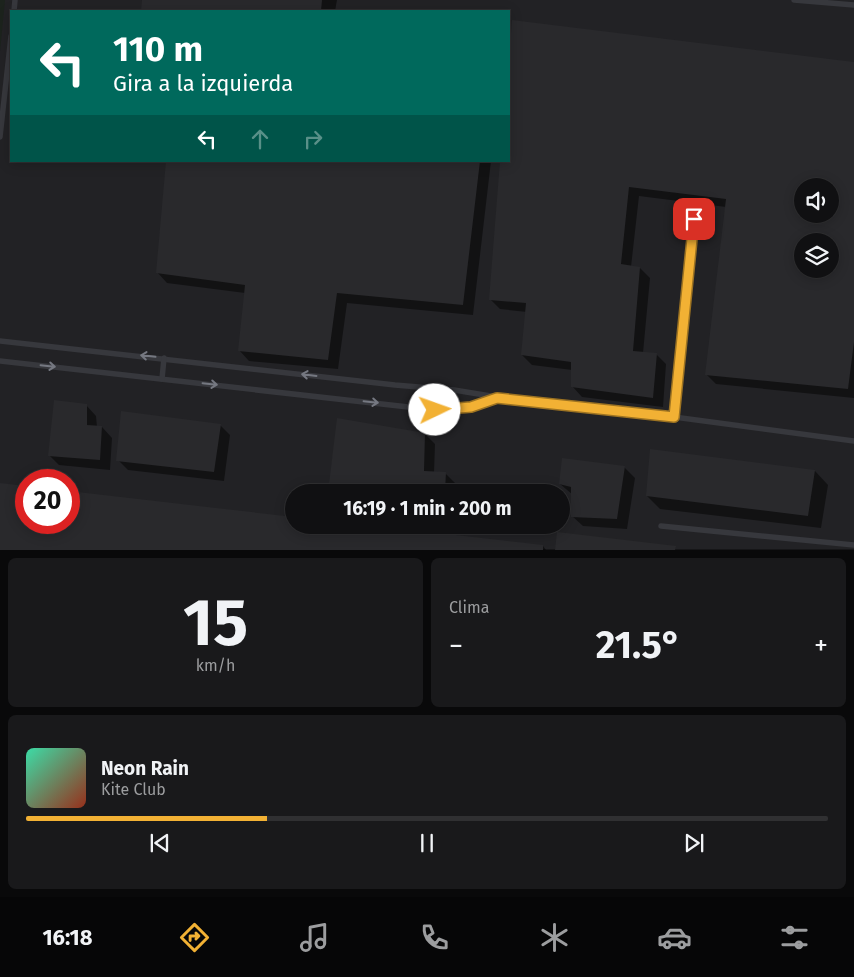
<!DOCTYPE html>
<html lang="es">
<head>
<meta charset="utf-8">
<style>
  body { margin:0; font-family:"Fira Sans",sans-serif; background:#19191b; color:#f1f3f6; height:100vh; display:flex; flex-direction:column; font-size:19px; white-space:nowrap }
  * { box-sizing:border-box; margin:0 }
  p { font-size:16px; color:#9c9d9f }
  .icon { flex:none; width:28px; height:28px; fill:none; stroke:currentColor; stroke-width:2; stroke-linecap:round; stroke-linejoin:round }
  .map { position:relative; height:550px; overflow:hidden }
  .sheet { display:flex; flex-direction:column; gap:8px; padding:8px; background:#09090a; flex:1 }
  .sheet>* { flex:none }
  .guide { position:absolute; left:10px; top:10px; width:500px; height:152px; border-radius:0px; box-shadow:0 2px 12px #0003,0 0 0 1px #303032; background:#00695c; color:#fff; overflow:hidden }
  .controls { position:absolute; left:794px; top:178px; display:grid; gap:10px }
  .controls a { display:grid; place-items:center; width:45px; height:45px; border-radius:50%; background:#101012; box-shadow:0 2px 12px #0003,0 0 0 1px #303032; font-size:25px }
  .speed { position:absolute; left:15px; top:469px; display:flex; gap:10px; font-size:25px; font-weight:700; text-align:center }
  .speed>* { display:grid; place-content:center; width:65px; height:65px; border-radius:50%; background:#101012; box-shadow:0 2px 12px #0003,0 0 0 1px #303032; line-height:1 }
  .speed .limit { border:8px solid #d22; background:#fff; color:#111 }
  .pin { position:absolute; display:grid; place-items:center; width:42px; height:42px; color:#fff; margin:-21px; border-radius:10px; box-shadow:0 2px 8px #0006 }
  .me { position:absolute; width:55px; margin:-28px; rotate:87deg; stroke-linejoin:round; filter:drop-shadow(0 0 4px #0008) }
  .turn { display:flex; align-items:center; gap:18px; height:105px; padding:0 20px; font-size:22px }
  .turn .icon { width:65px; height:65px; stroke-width:2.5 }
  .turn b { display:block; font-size:35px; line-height:42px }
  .lanes { display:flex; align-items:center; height:48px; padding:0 20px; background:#0003; justify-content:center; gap:25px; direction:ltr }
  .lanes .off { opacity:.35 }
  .big { font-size:38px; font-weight:700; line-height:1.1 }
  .sheet .tile { flex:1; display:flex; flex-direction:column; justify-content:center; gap:8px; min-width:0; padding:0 18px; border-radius:8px; background:#19191b }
  .sheet .dial { align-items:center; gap:0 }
  .dial b { font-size:65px; line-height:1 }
  .song { display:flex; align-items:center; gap:15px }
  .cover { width:60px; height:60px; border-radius:8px; background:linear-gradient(135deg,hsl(160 70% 55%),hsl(10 70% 35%)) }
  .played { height:5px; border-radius:2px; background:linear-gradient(90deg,#f2b134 30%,#303032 30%) }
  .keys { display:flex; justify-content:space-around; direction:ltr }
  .heat { display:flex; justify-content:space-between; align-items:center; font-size:28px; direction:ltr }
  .sheet .tiles { flex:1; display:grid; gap:8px; grid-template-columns:1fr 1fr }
  .tile:last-child { grid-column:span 2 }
  .trip { position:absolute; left:285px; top:484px; width:285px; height:50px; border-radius:25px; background:#101012; box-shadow:0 2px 12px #0003,0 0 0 1px #303032; font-weight:700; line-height:50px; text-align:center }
  .tab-bar { display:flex; height:80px; justify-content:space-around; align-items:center; background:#060607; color:#9c9d9f }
  .tab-bar .icon { width:35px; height:35px }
  .tab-bar .current { color:#f2b134 }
  .tab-bar b { font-size:22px; color:#f1f3f6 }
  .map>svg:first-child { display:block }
</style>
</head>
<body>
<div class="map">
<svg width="854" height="550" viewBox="0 0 854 550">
  <rect width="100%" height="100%" fill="#161618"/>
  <path fill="#222225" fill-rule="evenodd" d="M0 0H854V549H0ZM11 11H509V161H11ZM802 186H830V214H802ZM802 241H830V269H802ZM26 480H69V522H26ZM294 492H561V525H294Z"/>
  <path fill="#1c231d" d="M0 0H5L0 51Z"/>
  <g fill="#0007" fill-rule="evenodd">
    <path d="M143 0H337L335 11H142Z"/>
    <path d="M513 21 854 64V398L716 384 706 374 726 207 639 196 631 267 640 268 650 278 643 353 656 354 666 364 663 407 582 397 572 386V370L532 365 522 355 527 312 500 309 490 299 509 161V74ZM802 186H830V214H802ZM802 241H830V269H802Z"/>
    <path d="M168 161H491L473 315 347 303 338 369 249 361 239 350 245 293 167 283 157 272Z"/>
    <path d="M86 405 96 416 97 427H102L112 438 110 470 59 465 49 455Z"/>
    <path d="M338 420 425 434 435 444 434 473H445L456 484 455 492H329Z"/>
    <path d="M220 425 230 435 224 481 128 470 118 460Z"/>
    <path d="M651 451 815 471 828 485 821 528 660 509 647 496Z"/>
    <path d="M624 467 635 478 627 529 583 526 572 516 573 495 560 484Z"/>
    <path d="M0 485 26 488V522H69V492L294 518V525H358L543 546 546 550H0Z"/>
    <path d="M416 525H453L452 529Z"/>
  </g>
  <g fill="#29292c" fill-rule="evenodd">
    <path d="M142 0H322L321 11H141Z"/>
    <path d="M512 20 854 62V342L848 389 705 375 726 199 629 187 621 264 640 267 633 351 657 353 653 398 571 387V362L521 355 526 303 489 300 500 161H509V59ZM802 186H830V214H802ZM802 241H830V269H802Z"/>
    <path d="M166 161H480L463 305 337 293 328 360 238 351 245 285 156 273Z"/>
    <path d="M54 400 87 404V425L102 426 100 460 48 456Z"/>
    <path d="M121 411 221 424 214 472 116 461Z"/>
    <path d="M337 418 425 433 424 471 446 472 445 492H328Z"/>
    <path d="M650 449 815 470 808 516 646 496Z"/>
    <path d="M562 458 625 466 617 519 571 517V487L559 484Z"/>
    <path d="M0 483 26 486V522H69V491L294 517V525H369L543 545V550H0Z"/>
    <path d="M557 532 676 546 675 550H555Z"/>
  </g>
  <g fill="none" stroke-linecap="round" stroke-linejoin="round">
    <g stroke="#37383d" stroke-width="5.5">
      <path d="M794 0 854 5"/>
      <path d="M14 11 15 0"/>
      <path d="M0 137 11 36"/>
      <path d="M0 341 395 385 454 390 497 397 674 417 854 441"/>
      <path d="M0 361 435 410 471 407 497 397"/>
      <path d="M162 379 164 358"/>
      <path d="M674 417 694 219"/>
      <path d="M661 526 854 545"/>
    </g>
  </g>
  <defs><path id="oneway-shaft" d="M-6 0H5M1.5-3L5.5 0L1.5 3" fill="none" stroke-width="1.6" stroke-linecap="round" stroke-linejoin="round" transform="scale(1.25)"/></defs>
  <g stroke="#757881">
    <use href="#oneway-shaft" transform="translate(148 356) rotate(-174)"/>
    <use href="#oneway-shaft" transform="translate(48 366) rotate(6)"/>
    <use href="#oneway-shaft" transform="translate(309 375) rotate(-173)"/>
    <use href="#oneway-shaft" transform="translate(210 384) rotate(6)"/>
    <use href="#oneway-shaft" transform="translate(371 402) rotate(6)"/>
  </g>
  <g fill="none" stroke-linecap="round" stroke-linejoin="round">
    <defs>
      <path id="route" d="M435 410 471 407 497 398 674 417 694 219"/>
    </defs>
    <use href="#route" stroke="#9d7322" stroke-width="12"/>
    <use href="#route" stroke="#f2b134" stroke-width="9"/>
  </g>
</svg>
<div class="controls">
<a><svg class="icon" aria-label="sound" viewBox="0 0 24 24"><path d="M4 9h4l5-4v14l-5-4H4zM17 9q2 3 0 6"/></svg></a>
<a><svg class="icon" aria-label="layers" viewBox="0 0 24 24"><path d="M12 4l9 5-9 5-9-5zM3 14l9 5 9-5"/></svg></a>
</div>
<div class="speed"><div class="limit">20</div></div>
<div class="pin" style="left:694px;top:219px;background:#d93025"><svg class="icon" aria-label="arrive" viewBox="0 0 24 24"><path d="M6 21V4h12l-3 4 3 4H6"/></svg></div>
<svg class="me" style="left:435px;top:410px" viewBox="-20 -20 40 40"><circle r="19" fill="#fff"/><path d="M0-13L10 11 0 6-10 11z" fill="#f2b134"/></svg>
<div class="trip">16:19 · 1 min · 200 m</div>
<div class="guide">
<div class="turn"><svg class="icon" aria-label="left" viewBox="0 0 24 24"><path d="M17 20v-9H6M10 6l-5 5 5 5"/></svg><div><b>110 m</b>Gira a la izquierda</div></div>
<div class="lanes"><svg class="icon" aria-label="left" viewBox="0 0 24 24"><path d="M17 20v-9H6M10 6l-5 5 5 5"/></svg><svg class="icon off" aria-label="ahead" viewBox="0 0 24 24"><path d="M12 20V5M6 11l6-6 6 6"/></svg><svg class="icon off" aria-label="right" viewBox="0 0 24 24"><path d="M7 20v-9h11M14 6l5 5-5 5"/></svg></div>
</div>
</div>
<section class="sheet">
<div class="tiles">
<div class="tile dial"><b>15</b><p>km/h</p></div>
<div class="tile"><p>Clima</p>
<div class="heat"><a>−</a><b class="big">21.5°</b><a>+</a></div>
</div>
<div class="tile">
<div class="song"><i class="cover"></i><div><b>Neon Rain</b><p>Kite Club</p></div></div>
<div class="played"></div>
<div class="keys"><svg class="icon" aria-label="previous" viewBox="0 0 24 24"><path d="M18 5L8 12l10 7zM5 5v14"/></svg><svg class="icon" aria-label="pause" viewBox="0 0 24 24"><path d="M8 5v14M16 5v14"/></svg><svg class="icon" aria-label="next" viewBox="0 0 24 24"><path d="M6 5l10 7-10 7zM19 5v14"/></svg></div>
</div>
</div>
</section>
<nav class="tab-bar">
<b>16:18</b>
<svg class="icon current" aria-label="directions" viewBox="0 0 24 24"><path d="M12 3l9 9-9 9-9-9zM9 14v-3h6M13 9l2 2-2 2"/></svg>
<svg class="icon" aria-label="music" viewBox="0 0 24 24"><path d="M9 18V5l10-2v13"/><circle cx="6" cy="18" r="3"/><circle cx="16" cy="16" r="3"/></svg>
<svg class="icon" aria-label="phone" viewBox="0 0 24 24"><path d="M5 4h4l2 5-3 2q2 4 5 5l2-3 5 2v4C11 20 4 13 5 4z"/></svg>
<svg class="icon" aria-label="climate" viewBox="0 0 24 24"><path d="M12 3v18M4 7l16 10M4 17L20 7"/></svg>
<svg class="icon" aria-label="car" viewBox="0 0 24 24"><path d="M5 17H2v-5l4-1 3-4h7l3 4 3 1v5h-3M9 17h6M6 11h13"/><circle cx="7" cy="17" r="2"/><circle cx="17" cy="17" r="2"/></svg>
<svg class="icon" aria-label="filters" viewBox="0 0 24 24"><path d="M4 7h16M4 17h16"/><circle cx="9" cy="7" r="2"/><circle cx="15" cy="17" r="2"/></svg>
</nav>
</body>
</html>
